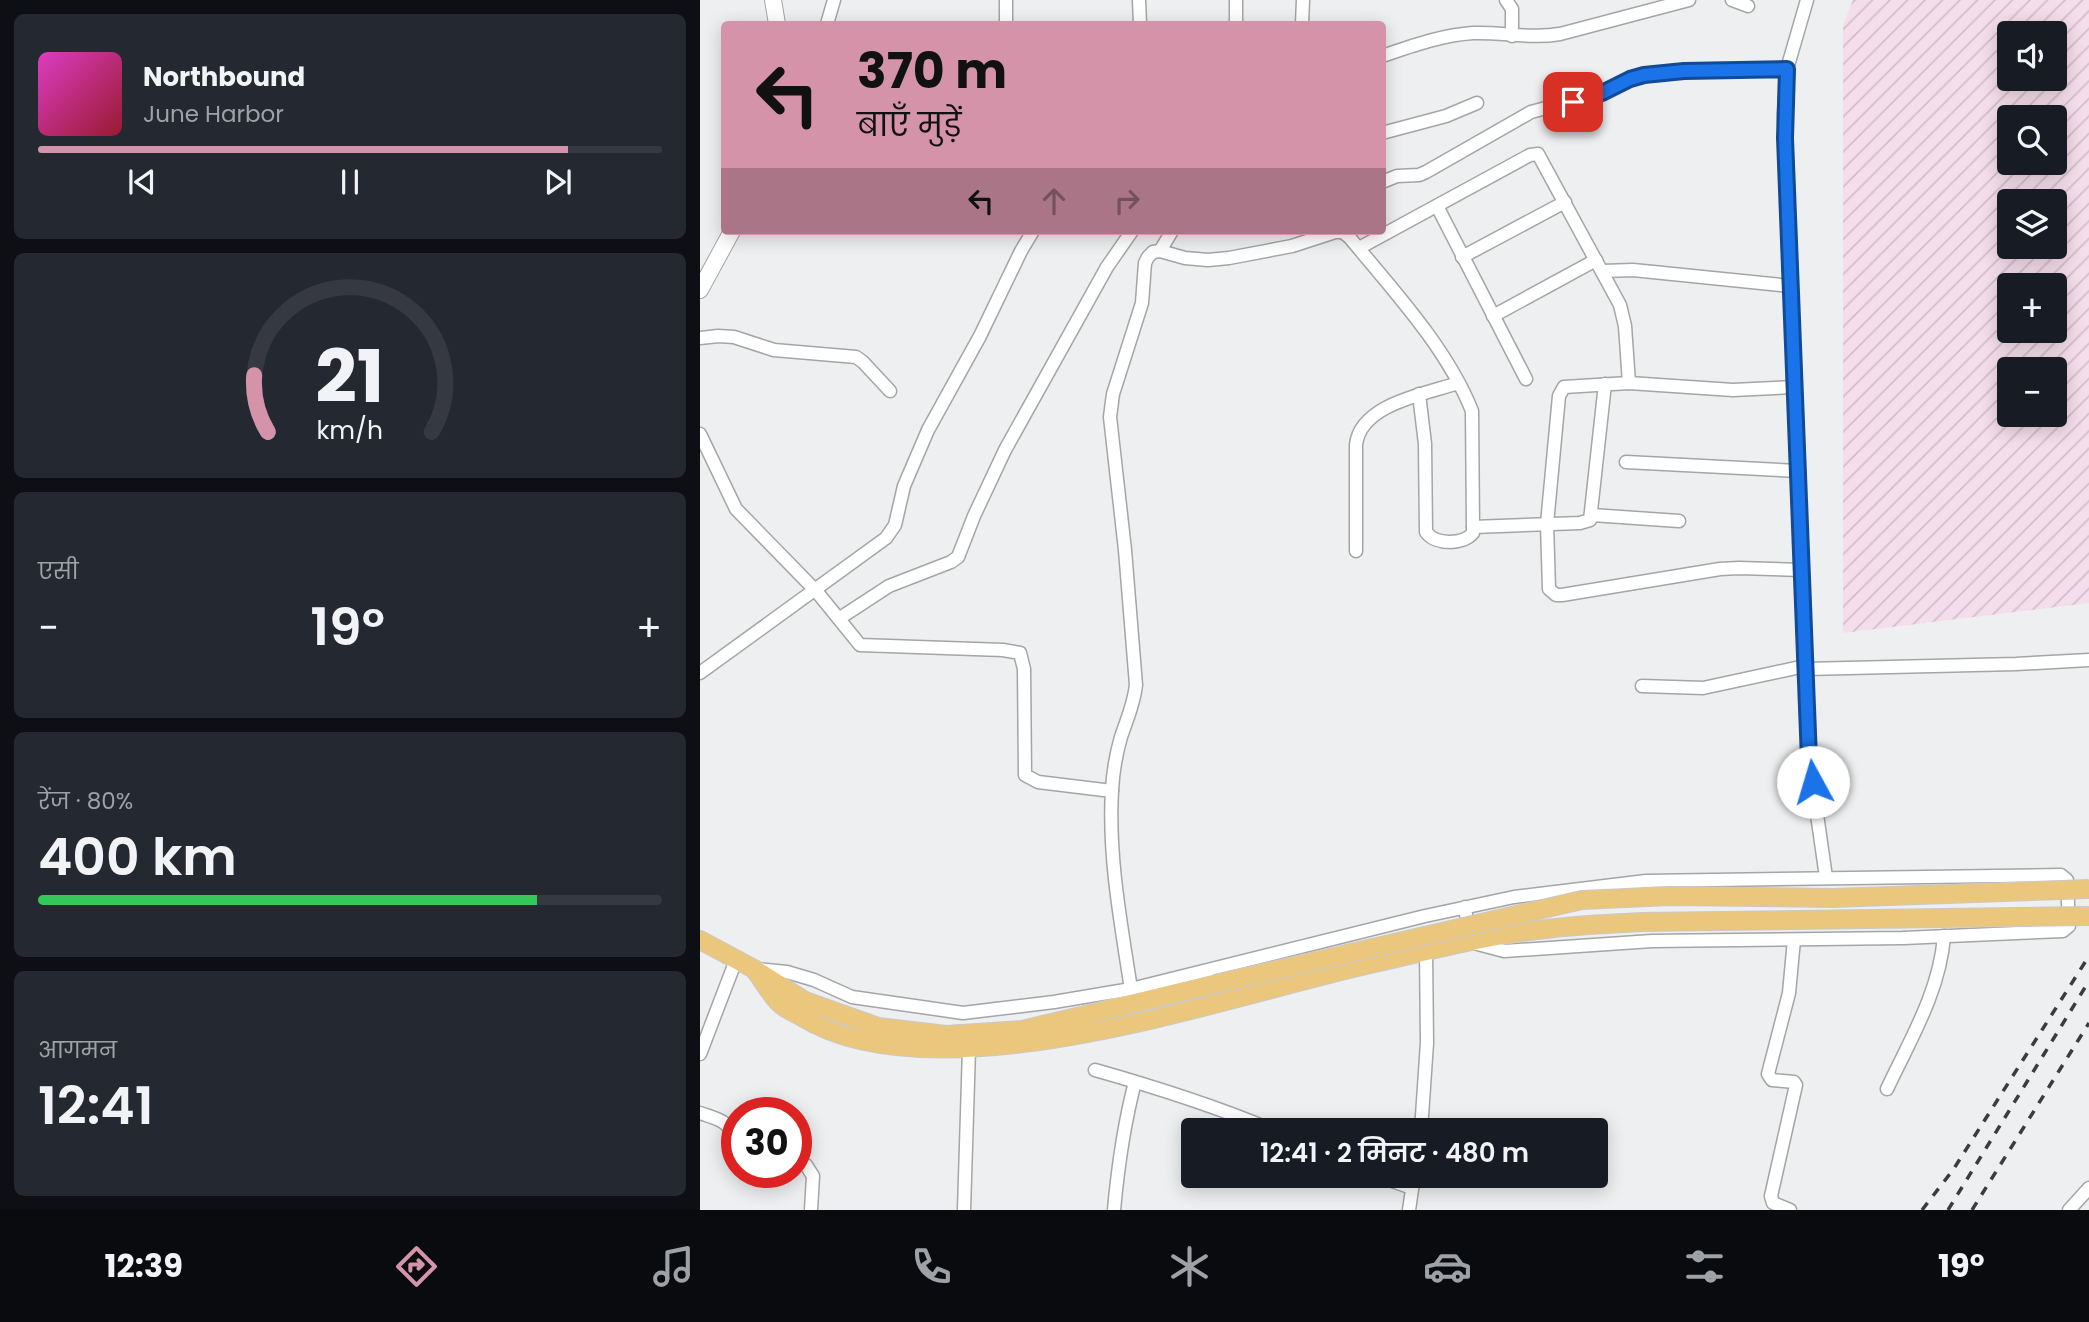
<!DOCTYPE html>
<html lang="hi">
<head>
<meta charset="utf-8">
<style>
  body { margin:0; font-family:Poppins,"Noto Sans Devanagari",sans-serif; background:#242831; color:#f1f3f6; height:100vh; display:flex; flex-direction:column; font-size:26px; white-space:nowrap }
  * { box-sizing:border-box; margin:0 }
  p { font-size:23px; color:#9ea1a6 }
  .icon { flex:none; width:38px; height:38px; fill:none; stroke:currentColor; stroke-width:2; stroke-linecap:round; stroke-linejoin:round }
  .map { position:relative; flex:1; overflow:hidden }
  .sheet { display:flex; flex-direction:column; gap:14px; padding:14px; background:#0d0f14; width:700px }
  .sheet>* { flex:none }
  .top-card { position:absolute; left:21px; top:21px; width:665px; height:214px; border-radius:7px; box-shadow:0 4px 18px #0003; background:#d493a9; color:#111; overflow:hidden }
  .fabs { position:absolute; left:1297px; top:21px; display:grid; gap:14px }
  .fabs a { display:grid; place-items:center; width:70px; height:70px; border-radius:7px; background:#171b24; box-shadow:0 4px 18px #0003; font-size:35px }
  .speed { position:absolute; left:21px; top:1097px; display:flex; gap:14px; font-size:35px; font-weight:700; text-align:center }
  .speed>* { display:grid; place-content:center; width:91px; height:91px; border-radius:50%; background:#171b24; box-shadow:0 4px 18px #0003; line-height:1 }
  .speed .limit { border:10px solid #d22; background:#fff; color:#111 }
  .pin { position:absolute; display:grid; place-items:center; width:60px; height:60px; color:#fff; margin:-30px; border-radius:14px; box-shadow:0 4px 10px #0006 }
  .me { position:absolute; width:77px; margin:-38px; rotate:354deg; stroke-linejoin:round; filter:drop-shadow(0 0 5px #0008) }
  .turn { display:flex; align-items:center; gap:24px; height:147px; padding:0 21px; font-size:32px }
  .turn .icon { width:91px; height:91px; stroke-width:2.5 }
  .turn b { display:block; font-size:49px; line-height:60px }
  .lanes { display:flex; align-items:center; height:66px; padding:0 21px; background:#0003; justify-content:center; gap:35px; direction:ltr }
  .lanes .off { opacity:.35 }
  .big { font-size:52px; font-weight:600; line-height:1.1 }
  .sheet .tile { flex:1; display:flex; flex-direction:column; justify-content:center; gap:10px; min-width:0; padding:0 24px; border-radius:10px; background:#242831 }
  .sheet .dial { align-items:center; gap:0 }
  .dial svg { height:182px; overflow:visible; fill:none; stroke:#363941; stroke-width:7; stroke-linecap:round; text-anchor:middle }
  .dial text { fill:#f1f3f6; stroke:none }
  .song { display:flex; align-items:center; gap:21px }
  .cover { width:84px; height:84px; border-radius:10px; background:linear-gradient(135deg,hsl(310 70% 55%),hsl(350 70% 35%)) }
  .played { height:7px; border-radius:4px; background:linear-gradient(90deg,#d493a9 85%,#363941 85%) }
  .keys { display:flex; justify-content:space-around; direction:ltr }
  .heat { display:flex; justify-content:space-between; align-items:center; font-size:38px; direction:ltr }
  .charge { height:10px; border-radius:5px; background:linear-gradient(90deg,#34c759 80%,#363941 0) }
  .trip { position:absolute; left:481px; top:1118px; width:427px; height:70px; border-radius:7px; background:#171b24; box-shadow:0 4px 18px #0003; font-weight:600; line-height:70px; text-align:center }
  .dock { display:flex; height:112px; justify-content:space-around; align-items:center; background:#090b0e; color:#9ea1a6 }
  .dock .icon { width:49px; height:49px }
  .dock .selected { color:#d493a9 }
  .dock b { font-size:32px; color:#f1f3f6 }
  main { display:flex; flex:1; min-height:0 }
  .map>svg:first-child { display:block }
</style>
</head>
<body>
<main>
<section class="sheet">
<div class="tile">
<div class="song"><i class="cover"></i><div><b>Northbound</b><p>June Harbor</p></div></div>
<div class="played"></div>
<div class="keys"><svg class="icon" aria-label="previous" viewBox="0 0 24 24"><path d="M18 5L8 12l10 7zM5 5v14"/></svg><svg class="icon" aria-label="pause" viewBox="0 0 24 24"><path d="M8 5v14M16 5v14"/></svg><svg class="icon" aria-label="next" viewBox="0 0 24 24"><path d="M6 5l10 7-10 7zM19 5v14"/></svg></div>
</div>
<div class="tile dial"><svg viewBox="0 0 100 80">
<path d="M14 69A42 42 0 1 1 86 69"/>
<path d="M14 69A42 42 0 0 1 8 44" stroke="#d493a9"/>
<text x="50" y="56" font-size="32" font-weight="700">21</text>
<text x="50" y="72" font-size="11">km/h</text>
</svg></div>
<div class="tile"><p>एसी</p>
<div class="heat"><a>−</a><b class="big">19°</b><a>+</a></div>
</div>
<div class="tile"><p>रेंज · 80%</p><b class="big">400 km</b><div class="charge"></div></div>
<div class="tile"><p>आगमन</p><b class="big">12:41</b></div>
</section>
<div class="map">
<svg width="1389" height="1210" viewBox="0 0 1389 1210">
  <defs>
    <pattern id="industrial-furrows" width="10" height="10" patternUnits="userSpaceOnUse" patternTransform="scale(1.75)"><rect width="10" height="10" fill="#f5deeb"/><path d="M-1 1l2-2M0 10L10 0M9 11l2-2" fill="none" stroke="#d2bec9"/></pattern>
  </defs>
  <rect width="100%" height="100%" fill="#eeeff1"/>
  <path fill="url(#industrial-furrows)" fill-rule="evenodd" d="M1153 0H1389V603L1143 633V25ZM1309 33H1354V79H1309ZM1309 117H1354V163H1309ZM1309 201H1354V247H1309ZM1309 285H1354V331H1309ZM1309 369H1354V415H1309Z"/>
  <g fill="none" stroke-linecap="round" stroke-linejoin="round">
    <defs>
      <g id="street">
        <path d="M439 0 440 24"/>
        <path d="M806 0 812 9V36"/>
        <path d="M1032 0 1048 6"/>
        <path d="M1107 0 1087 69 1084 114 1109 759 1126 877"/>
        <path d="M127 24 134 0"/>
        <path d="M306 24V0"/>
        <path d="M536 24V0"/>
        <path d="M602 24 603 0"/>
        <path d="M682 56C712 46 742 35 773 33 803 32 830 39 860 34L989 0"/>
        <path d="M682 133 746 116 777 103"/>
        <path d="M682 182 697 176 719 175 726 172 831 112 902 93 930 79 944 75 984 71 1087 69"/>
        <path d="M737 206 826 379"/>
        <path d="M659 248 830 155 838 154 920 305 925 326 929 383"/>
        <path d="M460 251 472 231"/>
        <path d="M762 257 865 202"/>
        <path d="M902 271 933 270 1091 286"/>
        <path d="M793 316 896 260"/>
        <path d="M0 338 18 336 34 337 74 350 156 357 163 362 190 391"/>
        <path d="M1095 387 1033 390 929 383 864 387 859 396 847 524 849 589 856 595H862L1020 569 1039 568 1102 570"/>
        <path d="M0 434 36 509 117 592 160 645 303 650 320 653 324 669 325 775 338 782 412 791"/>
        <path d="M926 462 1098 471"/>
        <path d="M892 515 979 521"/>
        <path d="M773 527 880 523 890 520 905 384"/>
        <path d="M656 551V445C660 404 726 394 758 383"/>
        <path d="M140 618 189 586 251 562 258 557 274 516 305 450 407 267 432 231"/>
        <path d="M0 673 186 538 195 525 204 486 228 430 280 336 321 251 333 231"/>
        <path d="M942 686 1003 688 1105 666 1106 669 1316 664 1389 660"/>
        <path d="M57 969 87 972 114 980 152 997 263 1013 354 1002 431 989 725 916 814 897 946 881 1361 875 1367 880 1369 926 1363 931 1203 938 952 941 804 951 770 942 765 907"/>
        <path d="M431 989C421 924 408 856 412 790 413 772 416 754 421 737 427 719 434 704 436 685L425 550 410 417 413 394 442 303 445 263 448 257 453 252 460 251 485 258 508 260 529 258 592 246 635 232H643L650 238C693 290 747 348 772 411L773 527V533C763 545 735 545 726 532L725 444 719 394"/>
        <path d="M0 1054 36 960"/>
        <path d="M395 1070C455 1087 515 1106 572 1130"/>
        <path d="M1187 1089C1210 1040 1240 991 1244 936"/>
        <path d="M0 1113C17 1119 33 1121 32 1142 32 1149 32 1152 37 1158"/>
        <path d="M721 1130 727 1043 726 952"/>
        <path d="M96 1162 106 1165 113 1176 111 1210"/>
        <path d="M678 1176 712 1188"/>
        <path d="M264 1210 269 1049"/>
        <path d="M414 1210C418 1166 424 1124 435 1082"/>
        <path d="M709 1210 714 1176"/>
        <path d="M1090 1210 1073 1203 1071 1196 1096 1085 1094 1082 1072 1080 1068 1074 1089 993 1094 940"/>
        <path d="M1369 1210 1389 1188"/>
      </g>
      <g id="secondary">
        <path d="M73 0 77 24"/>
        <path d="M0 290 32 231"/>
      </g>
      <g id="primary">
        <path d="M0 940 54 969 105 1001 178 1027 246 1035 322 1030 515 984"/>
        <path d="M54 969C62 979 70 994 79 1003 85 1009 95 1013 102 1017 237 1100 523 997 670 964 728 951 787 935 847 929 878 925 910 924 942 922"/>
      </g>
    </defs>
    <use href="#street" stroke="#a3a5a6" stroke-width="15"/>
    <use href="#secondary" stroke="#a3a5a6" stroke-width="18"/>
    <use href="#primary" stroke="#c9c9c9" stroke-width="20"/>
    <use href="#street" stroke="#fff" stroke-width="12"/>
    <use href="#secondary" stroke="#fff" stroke-width="16"/>
    <use href="#primary" stroke="#ebc77e" stroke-width="18"/>
    <g stroke="#3b3c3d" stroke-width="3.5" stroke-dasharray="9 9" stroke-linecap="butt">
      <path d="M1222 1210 1253 1170 1389 956"/>
      <path d="M1248 1210 1389 981"/>
      <path d="M1272 1210 1389 1023"/>
    </g>
    <defs>
      <g id="primary-bridge">
        <path d="M942 922 1389 916"/>
        <path d="M515 984 882 900 970 896 1133 898 1389 889"/>
      </g>
    </defs>
    <use href="#primary-bridge" stroke="#c9c9c9" stroke-width="20" stroke-linecap="butt"/>
    <use href="#primary-bridge" stroke="#ebc77e" stroke-width="18"/>
  </g>
  <g fill="none" stroke-linecap="round" stroke-linejoin="round">
    <defs>
      <path id="route" d="M873 102 902 93 930 79 944 75 984 71 1087 69 1085 138 1109 759 1113 782"/>
    </defs>
    <use href="#route" stroke="#114b97" stroke-width="18"/>
    <use href="#route" stroke="#1a73e8" stroke-width="12"/>
  </g>
</svg>
<div class="fabs">
<a><svg class="icon" aria-label="sound" viewBox="0 0 24 24"><path d="M4 9h4l5-4v14l-5-4H4zM17 9q2 3 0 6"/></svg></a>
<a><svg class="icon" aria-label="search" viewBox="0 0 24 24"><circle cx="10" cy="10" r="6"/><path d="M15 15l6 6"/></svg></a>
<a><svg class="icon" aria-label="layers" viewBox="0 0 24 24"><path d="M12 4l9 5-9 5-9-5zM3 14l9 5 9-5"/></svg></a>
<a>+</a>
<a>−</a>
</div>
<div class="speed"><div class="limit">30</div></div>
<div class="pin" style="left:873px;top:102px;background:#d93025"><svg class="icon" aria-label="arrive" viewBox="0 0 24 24"><path d="M6 21V4h12l-3 4 3 4H6"/></svg></div>
<svg class="me" style="left:1113px;top:782px" viewBox="-20 -20 40 40"><circle r="19" fill="#fff"/><path d="M0-13L10 11 0 6-10 11z" fill="#1a73e8"/></svg>
<div class="trip">12:41 · 2 मिनट · 480 m</div>
<div class="top-card">
<div class="turn"><svg class="icon" aria-label="left" viewBox="0 0 24 24"><path d="M17 20v-9H6M10 6l-5 5 5 5"/></svg><div><b>370 m</b>बाएँ मुड़ें</div></div>
<div class="lanes"><svg class="icon" aria-label="left" viewBox="0 0 24 24"><path d="M17 20v-9H6M10 6l-5 5 5 5"/></svg><svg class="icon off" aria-label="ahead" viewBox="0 0 24 24"><path d="M12 20V5M6 11l6-6 6 6"/></svg><svg class="icon off" aria-label="right" viewBox="0 0 24 24"><path d="M7 20v-9h11M14 6l5 5-5 5"/></svg></div>
</div>
</div>
</main>
<nav class="dock">
<b>12:39</b>
<svg class="icon selected" aria-label="directions" viewBox="0 0 24 24"><path d="M12 3l9 9-9 9-9-9zM9 14v-3h6M13 9l2 2-2 2"/></svg>
<svg class="icon" aria-label="music" viewBox="0 0 24 24"><path d="M9 18V5l10-2v13"/><circle cx="6" cy="18" r="3"/><circle cx="16" cy="16" r="3"/></svg>
<svg class="icon" aria-label="phone" viewBox="0 0 24 24"><path d="M5 4h4l2 5-3 2q2 4 5 5l2-3 5 2v4C11 20 4 13 5 4z"/></svg>
<svg class="icon" aria-label="climate" viewBox="0 0 24 24"><path d="M12 3v18M4 7l16 10M4 17L20 7"/></svg>
<svg class="icon" aria-label="car" viewBox="0 0 24 24"><path d="M5 17H2v-5l4-1 3-4h7l3 4 3 1v5h-3M9 17h6M6 11h13"/><circle cx="7" cy="17" r="2"/><circle cx="17" cy="17" r="2"/></svg>
<svg class="icon" aria-label="filters" viewBox="0 0 24 24"><path d="M4 7h16M4 17h16"/><circle cx="9" cy="7" r="2"/><circle cx="15" cy="17" r="2"/></svg>
<b>19°</b>
</nav>
</body>
</html>
